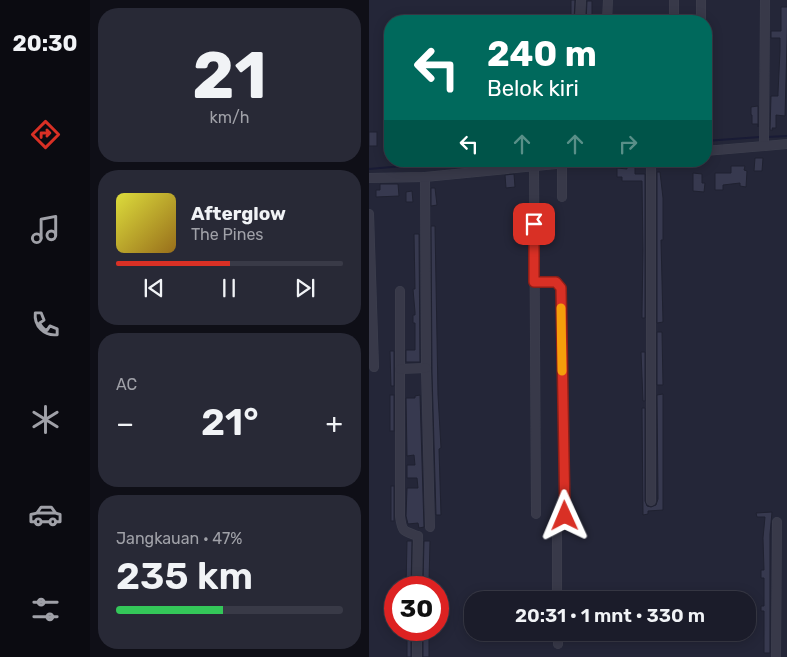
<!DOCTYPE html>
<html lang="id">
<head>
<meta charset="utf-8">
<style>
  body { margin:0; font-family:Rubik,sans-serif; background:#282936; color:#f1f3f6; height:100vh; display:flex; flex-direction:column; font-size:19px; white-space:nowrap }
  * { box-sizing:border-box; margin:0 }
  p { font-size:16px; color:#a0a1a8 }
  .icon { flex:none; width:28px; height:28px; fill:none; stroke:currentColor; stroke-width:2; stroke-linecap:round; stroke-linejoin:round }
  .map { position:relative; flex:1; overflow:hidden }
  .sheet { display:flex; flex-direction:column; gap:8px; padding:8px; background:#0f0f17; width:279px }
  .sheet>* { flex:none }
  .top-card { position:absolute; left:15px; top:15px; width:328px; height:152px; border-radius:20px; box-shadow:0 2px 12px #0003,0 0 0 1px #393a47; background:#00695c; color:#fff; overflow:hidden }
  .speed { position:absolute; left:15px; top:576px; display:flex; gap:10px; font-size:25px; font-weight:700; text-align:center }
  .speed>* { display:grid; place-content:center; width:65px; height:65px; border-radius:50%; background:#1b1c2a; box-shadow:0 2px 12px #0003,0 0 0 1px #393a47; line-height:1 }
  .speed .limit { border:8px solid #d22; background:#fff; color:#111 }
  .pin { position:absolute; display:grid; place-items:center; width:42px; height:42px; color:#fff; margin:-21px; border-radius:10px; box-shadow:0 2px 8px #0006 }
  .me { position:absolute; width:55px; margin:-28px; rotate:359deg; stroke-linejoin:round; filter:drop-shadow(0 0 4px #0008) }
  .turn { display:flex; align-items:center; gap:18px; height:105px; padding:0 20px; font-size:22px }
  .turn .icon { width:65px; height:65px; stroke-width:2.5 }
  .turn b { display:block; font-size:35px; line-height:42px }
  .lanes { display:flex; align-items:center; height:48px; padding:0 20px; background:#0003; justify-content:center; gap:25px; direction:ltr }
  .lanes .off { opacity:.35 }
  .big { font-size:38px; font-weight:600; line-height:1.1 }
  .sheet .tile { flex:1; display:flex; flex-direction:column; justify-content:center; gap:8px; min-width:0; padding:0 18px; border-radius:20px; background:#282936 }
  .sheet .dial { align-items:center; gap:0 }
  .dial b { font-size:65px; line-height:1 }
  .song { display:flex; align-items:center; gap:15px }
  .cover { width:60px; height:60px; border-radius:8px; background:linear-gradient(135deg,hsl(60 70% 55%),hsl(40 70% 35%)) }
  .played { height:5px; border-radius:2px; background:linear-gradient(90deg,#d93025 50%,#393a47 50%) }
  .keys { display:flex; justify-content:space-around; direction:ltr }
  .heat { display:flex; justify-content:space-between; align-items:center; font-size:28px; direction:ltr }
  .charge { height:8px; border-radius:4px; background:linear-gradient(90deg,#34c759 47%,#393a47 0) }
  .trip { position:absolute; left:95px; top:591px; width:292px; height:50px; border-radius:20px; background:#1b1c2a; box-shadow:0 2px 12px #0003,0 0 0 1px #393a47; font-weight:600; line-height:50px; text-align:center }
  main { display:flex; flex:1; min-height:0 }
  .tabs { display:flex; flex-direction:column; width:90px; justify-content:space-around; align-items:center; background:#0b0b11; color:#a0a1a8 }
  .tabs .icon { width:35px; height:35px }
  .tabs .selected { color:#d93025 }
  .tabs b { font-size:22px; color:#f1f3f6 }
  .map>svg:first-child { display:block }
</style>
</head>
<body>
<main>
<nav class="tabs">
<b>20:30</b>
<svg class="icon selected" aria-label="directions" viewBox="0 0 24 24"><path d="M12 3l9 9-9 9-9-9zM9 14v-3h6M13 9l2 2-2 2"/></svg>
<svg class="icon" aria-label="music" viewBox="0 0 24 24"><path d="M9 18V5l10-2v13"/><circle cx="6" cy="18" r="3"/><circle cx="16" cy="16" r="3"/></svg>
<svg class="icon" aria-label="phone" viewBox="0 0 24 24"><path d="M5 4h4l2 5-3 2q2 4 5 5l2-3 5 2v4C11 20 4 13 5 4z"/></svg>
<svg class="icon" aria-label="climate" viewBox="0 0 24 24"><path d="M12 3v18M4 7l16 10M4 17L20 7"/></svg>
<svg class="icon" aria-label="car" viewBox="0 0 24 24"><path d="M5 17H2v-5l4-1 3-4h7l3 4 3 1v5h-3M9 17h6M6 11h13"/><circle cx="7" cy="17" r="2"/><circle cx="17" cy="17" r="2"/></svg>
<svg class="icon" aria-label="filters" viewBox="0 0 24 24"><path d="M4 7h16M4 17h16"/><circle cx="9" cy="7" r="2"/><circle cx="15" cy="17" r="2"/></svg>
</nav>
<section class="sheet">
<div class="tile dial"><b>21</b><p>km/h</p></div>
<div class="tile">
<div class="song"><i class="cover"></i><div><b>Afterglow</b><p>The Pines</p></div></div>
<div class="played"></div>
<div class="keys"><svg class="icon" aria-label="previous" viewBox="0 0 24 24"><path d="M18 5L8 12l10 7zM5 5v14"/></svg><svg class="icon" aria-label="pause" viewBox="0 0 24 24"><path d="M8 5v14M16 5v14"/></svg><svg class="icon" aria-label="next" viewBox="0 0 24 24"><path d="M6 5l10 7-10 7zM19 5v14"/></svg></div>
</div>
<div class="tile"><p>AC</p>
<div class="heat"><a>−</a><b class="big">21°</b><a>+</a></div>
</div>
<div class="tile"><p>Jangkauan · 47%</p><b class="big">235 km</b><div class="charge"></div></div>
</section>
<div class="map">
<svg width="419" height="657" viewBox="0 0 419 657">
  <rect width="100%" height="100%" fill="#242638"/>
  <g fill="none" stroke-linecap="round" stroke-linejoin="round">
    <g stroke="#191b35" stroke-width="2">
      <path d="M398 137 419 136"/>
      <path d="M336 141 391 137"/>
      <path d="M0 169 91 161"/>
    </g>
  </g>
  <g fill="#37394f" stroke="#1f2130">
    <path d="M202 0H206L205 21H202Z"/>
    <path d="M218 1H223V21H217Z"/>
    <path d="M412 7H419L416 116 407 115V128H403L404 130H401L402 96H409V93L411 51V38H402V31H412Z"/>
    <path d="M389 106V127V124H383V115H382V107Z"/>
    <rect x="0" y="132" width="8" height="14"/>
    <path d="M386 158H394L393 171H385Z"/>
    <path d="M362 166H376L375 170 378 171 377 187 371 186V183L354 185V190H346V173H362Z"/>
    <path d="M258 167H266V174H276V318H273V312L274 250 273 181H253V177H248V168L258 169Z"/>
    <path d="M288 172H291L294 198V240H292L294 322 288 323Z"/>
    <path d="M324 173 333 174V183H336L335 192 324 191Z"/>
    <path d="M145 174 146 187 137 188 136 175Z"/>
    <path d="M11 184H29L30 196 7 197V190H11Z"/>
    <path d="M62 188H66L68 205 62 206Z"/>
    <path d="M43 191 44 202H37V192Z"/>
    <path d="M62 226H66L69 395 72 448 70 449 72 515H67L63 373Z"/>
    <path d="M45 234H50L51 362H37V350H46V323H44V315H46V312L44 289H46Z"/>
    <path d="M288 332H293L294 385H288Z"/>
    <path d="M21 351H25V386H22Z"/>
    <path d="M272 352H276V401H274Z"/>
    <path d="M294 394V510L279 511V514L274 515 273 408H276V501L278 506 282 507 287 505 289 499 288 395Z"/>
    <rect x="21" y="395" width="4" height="36"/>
    <path d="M51 395 55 527 50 528 49 523 39 524 37 516 38 488H49L48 478H38V465H46L45 455 38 456 37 398H46V396Z"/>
    <rect x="22" y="486" width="3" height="35"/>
    <path d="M403 512 401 534V653H395V611H392V606H395V578H392V570H395L394 538 396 517H388L387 513Z"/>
    <path d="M38 541H43L42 588H37Z"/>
    <path d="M55 541H61L60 582H54Z"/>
    <rect x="54" y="630" width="6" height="27"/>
    <rect x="38" y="635" width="4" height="22"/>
  </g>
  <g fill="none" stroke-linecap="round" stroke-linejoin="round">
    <defs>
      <g id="minor">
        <path d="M211 21 212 0"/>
        <path d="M238 21 239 0"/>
        <path d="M305 21V0"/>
        <path d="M332 21V0"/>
        <path d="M395 146 396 0"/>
        <path d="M336 151 419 144"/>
        <path d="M282 161V501"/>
        <path d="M165 166 167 514"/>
        <path d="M56 177 57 368 61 527"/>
        <path d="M0 178 56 177 218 161"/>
        <path d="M193 197V163"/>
        <path d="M0 214 5 367"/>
        <path d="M165 282H187L192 288 196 516 194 521 188 528V600"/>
        <path d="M31 291V516C33 532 34 531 49 536L48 588"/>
        <path d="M31 369 57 368"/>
        <path d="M48 630V657"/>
        <path d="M189 632V644"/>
        <path d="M407 657 408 522"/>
      </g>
    </defs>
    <use href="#minor" stroke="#3e404f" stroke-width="10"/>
    <use href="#minor" stroke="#383949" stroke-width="9"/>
  </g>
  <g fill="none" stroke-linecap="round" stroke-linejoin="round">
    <defs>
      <path id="route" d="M165 224V282H187L192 288 196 516"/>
    </defs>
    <use href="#route" stroke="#8d1f18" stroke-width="12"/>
    <use href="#route" stroke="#d93025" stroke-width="9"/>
    <path stroke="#f59e0b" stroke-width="9" d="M192 308 193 371"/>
  </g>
</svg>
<div class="speed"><div class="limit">30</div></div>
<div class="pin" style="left:165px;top:224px;background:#d93025"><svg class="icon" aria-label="arrive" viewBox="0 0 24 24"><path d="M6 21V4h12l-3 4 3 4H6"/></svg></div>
<svg class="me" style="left:196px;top:516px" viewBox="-20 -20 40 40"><path d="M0-17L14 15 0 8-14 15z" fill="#d93025" stroke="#fff" stroke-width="4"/></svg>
<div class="trip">20:31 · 1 mnt · 330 m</div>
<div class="top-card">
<div class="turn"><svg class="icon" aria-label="left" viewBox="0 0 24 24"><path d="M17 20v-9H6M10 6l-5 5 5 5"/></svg><div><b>240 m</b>Belok kiri</div></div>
<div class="lanes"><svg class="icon" aria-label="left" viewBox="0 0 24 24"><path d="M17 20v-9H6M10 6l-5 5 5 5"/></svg><svg class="icon off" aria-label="ahead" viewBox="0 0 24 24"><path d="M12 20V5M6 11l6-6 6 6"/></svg><svg class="icon off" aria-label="ahead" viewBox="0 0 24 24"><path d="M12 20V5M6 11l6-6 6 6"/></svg><svg class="icon off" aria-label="right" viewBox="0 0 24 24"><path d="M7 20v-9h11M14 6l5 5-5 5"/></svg></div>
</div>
</div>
</main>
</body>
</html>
